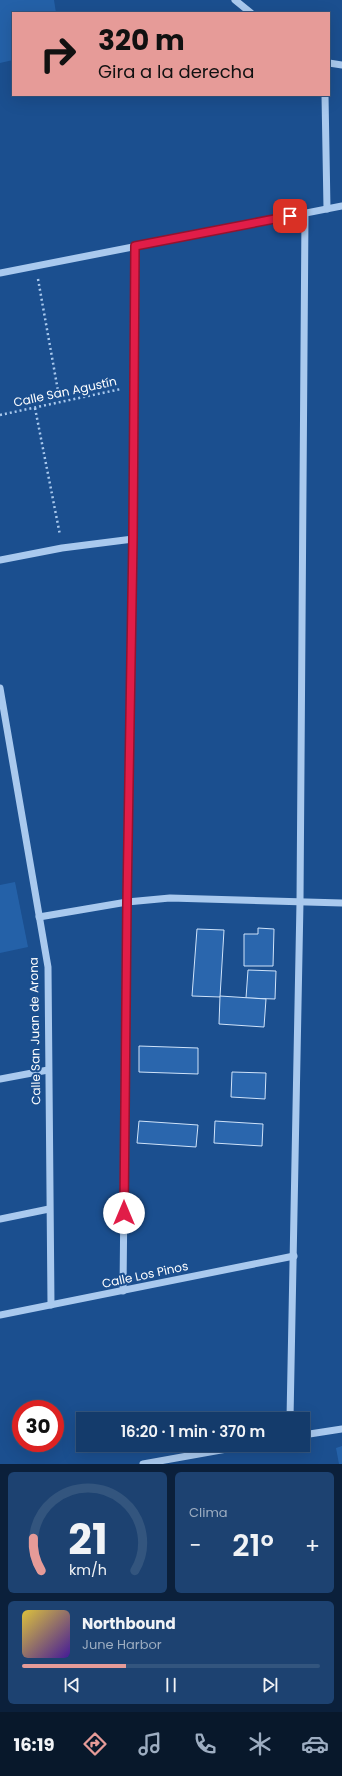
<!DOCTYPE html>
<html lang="es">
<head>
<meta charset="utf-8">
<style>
  body { margin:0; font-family:Poppins,sans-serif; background:#1d4271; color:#f1f3f6; height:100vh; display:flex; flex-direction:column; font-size:15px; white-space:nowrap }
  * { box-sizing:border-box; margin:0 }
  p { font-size:13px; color:#9dadc1 }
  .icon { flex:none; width:22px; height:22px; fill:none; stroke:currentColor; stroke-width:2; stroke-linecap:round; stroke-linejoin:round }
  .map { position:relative; height:1464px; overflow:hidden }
  .sheet { display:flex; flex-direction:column; gap:8px; padding:8px; background:#0b203b; flex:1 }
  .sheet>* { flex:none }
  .hud { position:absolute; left:12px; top:12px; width:318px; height:84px; border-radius:0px; box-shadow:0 4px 16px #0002,0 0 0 1px #33557e; background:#e69b98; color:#111; overflow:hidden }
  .speed { position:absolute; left:12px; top:1400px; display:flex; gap:8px; font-size:20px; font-weight:700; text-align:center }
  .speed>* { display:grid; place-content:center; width:52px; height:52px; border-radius:50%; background:#143b6b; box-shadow:0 4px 16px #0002,0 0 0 1px #33557e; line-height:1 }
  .speed .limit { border:6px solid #d22; background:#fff; color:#111 }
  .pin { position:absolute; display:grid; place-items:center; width:34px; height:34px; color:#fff; margin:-17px; border-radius:8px; box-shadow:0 2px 6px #0006 }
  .me { position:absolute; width:44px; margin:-22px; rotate:0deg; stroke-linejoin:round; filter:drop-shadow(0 0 3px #0008) }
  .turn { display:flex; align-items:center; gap:14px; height:84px; padding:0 20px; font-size:18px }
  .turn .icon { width:52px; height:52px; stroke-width:2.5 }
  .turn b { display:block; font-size:28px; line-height:34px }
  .big { font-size:30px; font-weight:600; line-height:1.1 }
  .sheet .tile { flex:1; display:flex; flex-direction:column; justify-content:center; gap:6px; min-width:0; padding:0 14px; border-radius:6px; background:#1d4271 }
  .sheet .dial { align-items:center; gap:0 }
  .dial svg { height:104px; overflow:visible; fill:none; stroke:#33557e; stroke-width:7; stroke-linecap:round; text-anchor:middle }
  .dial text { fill:#f1f3f6; stroke:none }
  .song { display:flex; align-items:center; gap:12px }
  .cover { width:48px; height:48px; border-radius:6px; background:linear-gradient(135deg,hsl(50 70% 55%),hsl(260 70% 35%)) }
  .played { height:4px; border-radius:2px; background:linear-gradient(90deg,#e69b98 35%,#33557e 35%) }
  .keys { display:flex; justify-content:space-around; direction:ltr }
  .heat { display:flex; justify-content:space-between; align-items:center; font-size:22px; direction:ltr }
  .sheet .tiles { flex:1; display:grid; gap:8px; grid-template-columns:1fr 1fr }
  .tile:last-child { grid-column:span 2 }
  .trip { position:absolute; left:76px; top:1412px; width:234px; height:40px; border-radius:0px; background:#143b6b; box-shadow:0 4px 16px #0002,0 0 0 1px #33557e; font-weight:600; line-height:40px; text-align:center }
  .dock { display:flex; height:64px; justify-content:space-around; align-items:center; background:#08182b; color:#9dadc1 }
  .dock .icon { width:28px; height:28px }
  .dock .current { color:#e69b98 }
  .dock b { font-size:18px; color:#f1f3f6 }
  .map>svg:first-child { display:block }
</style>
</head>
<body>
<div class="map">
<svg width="342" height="1464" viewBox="0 0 342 1464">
  <rect width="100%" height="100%" fill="#1b4f8f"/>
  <g fill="#2461a8">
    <path d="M0 0H54L56 13H13V60L0 63Z"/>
    <path d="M15 882 28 947 0 953V885Z"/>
    <path d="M342 1446V1464H339L336 1448Z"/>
  </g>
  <g fill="#2a66ad" stroke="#cfe3fa">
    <path d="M258 928 274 929 273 966H244V934H258Z"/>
    <path d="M197 929 224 930 220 997 192 996Z"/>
    <path d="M248 970 276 971 275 999 246 998Z"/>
    <path d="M220 996 266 999 264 1027 219 1024Z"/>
    <path d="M139 1046 198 1048V1074L139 1072Z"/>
    <path d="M232 1072 266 1073 265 1099 231 1097Z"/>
    <path d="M139 1121 198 1125 196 1147 137 1143Z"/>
    <path d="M215 1121 263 1124 262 1146 214 1143Z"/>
  </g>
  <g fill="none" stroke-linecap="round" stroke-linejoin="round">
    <g stroke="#a9c9ee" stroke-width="2.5" stroke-dasharray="2 3" stroke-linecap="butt">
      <path d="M38 279 60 402"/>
      <path d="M35 408 60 535"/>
      <path d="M0 415 121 389"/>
    </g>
    <g stroke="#a9c9ee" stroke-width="7">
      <path d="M235 0 251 13"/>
      <path d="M329 63 342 65"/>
      <path d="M325 95 327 209"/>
      <path d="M0 273 342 206"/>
      <path d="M0 560 62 548 133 539"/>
      <path d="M0 688 48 967 51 1305"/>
      <path d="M39 917 127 902 170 898 342 903"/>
      <path d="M0 1079 48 1070"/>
      <path d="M0 1219 49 1209"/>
      <path d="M123 1291 127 902 133 539 135 246"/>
      <path d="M0 1315 294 1256"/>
      <path d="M290 1419 300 902 305 213"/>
      <path d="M303 1435 342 1429"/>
      <path d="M143 1464 249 1445"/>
    </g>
  </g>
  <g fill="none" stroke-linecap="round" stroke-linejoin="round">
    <defs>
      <path id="route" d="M124 1213 127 902 133 539 135 246 290 216"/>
    </defs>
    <use href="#route" stroke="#92132f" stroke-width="10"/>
    <use href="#route" stroke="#e11d48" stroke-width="7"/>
  </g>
  <g text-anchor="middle" stroke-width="4" stroke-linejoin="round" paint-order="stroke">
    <g font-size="12" fill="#fff" stroke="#1b4f8f">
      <text transform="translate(65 392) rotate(-12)" y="4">Calle San Agustín</text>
      <text transform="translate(35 1031) rotate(-91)" y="4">Calle San Juan de Arona</text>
      <text transform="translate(145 1275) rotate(-12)" y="4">Calle Los Pinos</text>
    </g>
  </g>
</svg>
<div class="speed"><div class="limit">30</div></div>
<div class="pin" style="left:290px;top:216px;background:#d93025"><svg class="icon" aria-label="arrive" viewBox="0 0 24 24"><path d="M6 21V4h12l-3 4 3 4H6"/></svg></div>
<svg class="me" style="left:124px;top:1213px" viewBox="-20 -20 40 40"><circle r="19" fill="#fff"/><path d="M0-13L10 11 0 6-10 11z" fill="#e11d48"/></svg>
<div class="trip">16:20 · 1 min · 370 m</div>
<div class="hud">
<div class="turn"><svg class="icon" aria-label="right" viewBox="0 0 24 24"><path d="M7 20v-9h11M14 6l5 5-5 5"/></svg><div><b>320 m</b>Gira a la derecha</div></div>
</div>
</div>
<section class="sheet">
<div class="tiles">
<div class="tile dial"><svg viewBox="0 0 100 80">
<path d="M14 69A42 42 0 1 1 86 69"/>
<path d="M14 69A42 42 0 0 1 8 44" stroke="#e69b98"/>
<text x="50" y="56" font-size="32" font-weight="700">21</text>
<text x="50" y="72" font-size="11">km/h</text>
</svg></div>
<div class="tile"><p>Clima</p>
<div class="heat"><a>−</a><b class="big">21°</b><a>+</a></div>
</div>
<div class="tile">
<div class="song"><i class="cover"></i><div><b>Northbound</b><p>June Harbor</p></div></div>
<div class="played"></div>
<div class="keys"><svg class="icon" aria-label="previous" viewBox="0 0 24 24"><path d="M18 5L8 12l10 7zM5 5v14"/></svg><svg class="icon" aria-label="pause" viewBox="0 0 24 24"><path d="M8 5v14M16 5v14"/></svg><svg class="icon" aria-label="next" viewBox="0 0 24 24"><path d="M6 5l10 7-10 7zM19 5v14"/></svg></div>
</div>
</div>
</section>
<nav class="dock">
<b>16:19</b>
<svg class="icon current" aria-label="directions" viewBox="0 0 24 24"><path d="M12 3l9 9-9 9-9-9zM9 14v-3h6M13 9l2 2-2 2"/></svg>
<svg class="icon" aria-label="music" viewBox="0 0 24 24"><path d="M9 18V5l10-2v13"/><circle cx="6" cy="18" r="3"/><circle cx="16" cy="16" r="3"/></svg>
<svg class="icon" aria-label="phone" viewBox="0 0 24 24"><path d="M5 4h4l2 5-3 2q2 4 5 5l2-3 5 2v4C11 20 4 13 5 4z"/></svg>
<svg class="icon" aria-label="climate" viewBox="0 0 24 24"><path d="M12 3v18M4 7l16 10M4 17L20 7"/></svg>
<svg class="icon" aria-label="car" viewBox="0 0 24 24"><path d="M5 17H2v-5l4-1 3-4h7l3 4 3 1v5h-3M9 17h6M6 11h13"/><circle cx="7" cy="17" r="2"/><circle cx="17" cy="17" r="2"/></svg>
</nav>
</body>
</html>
